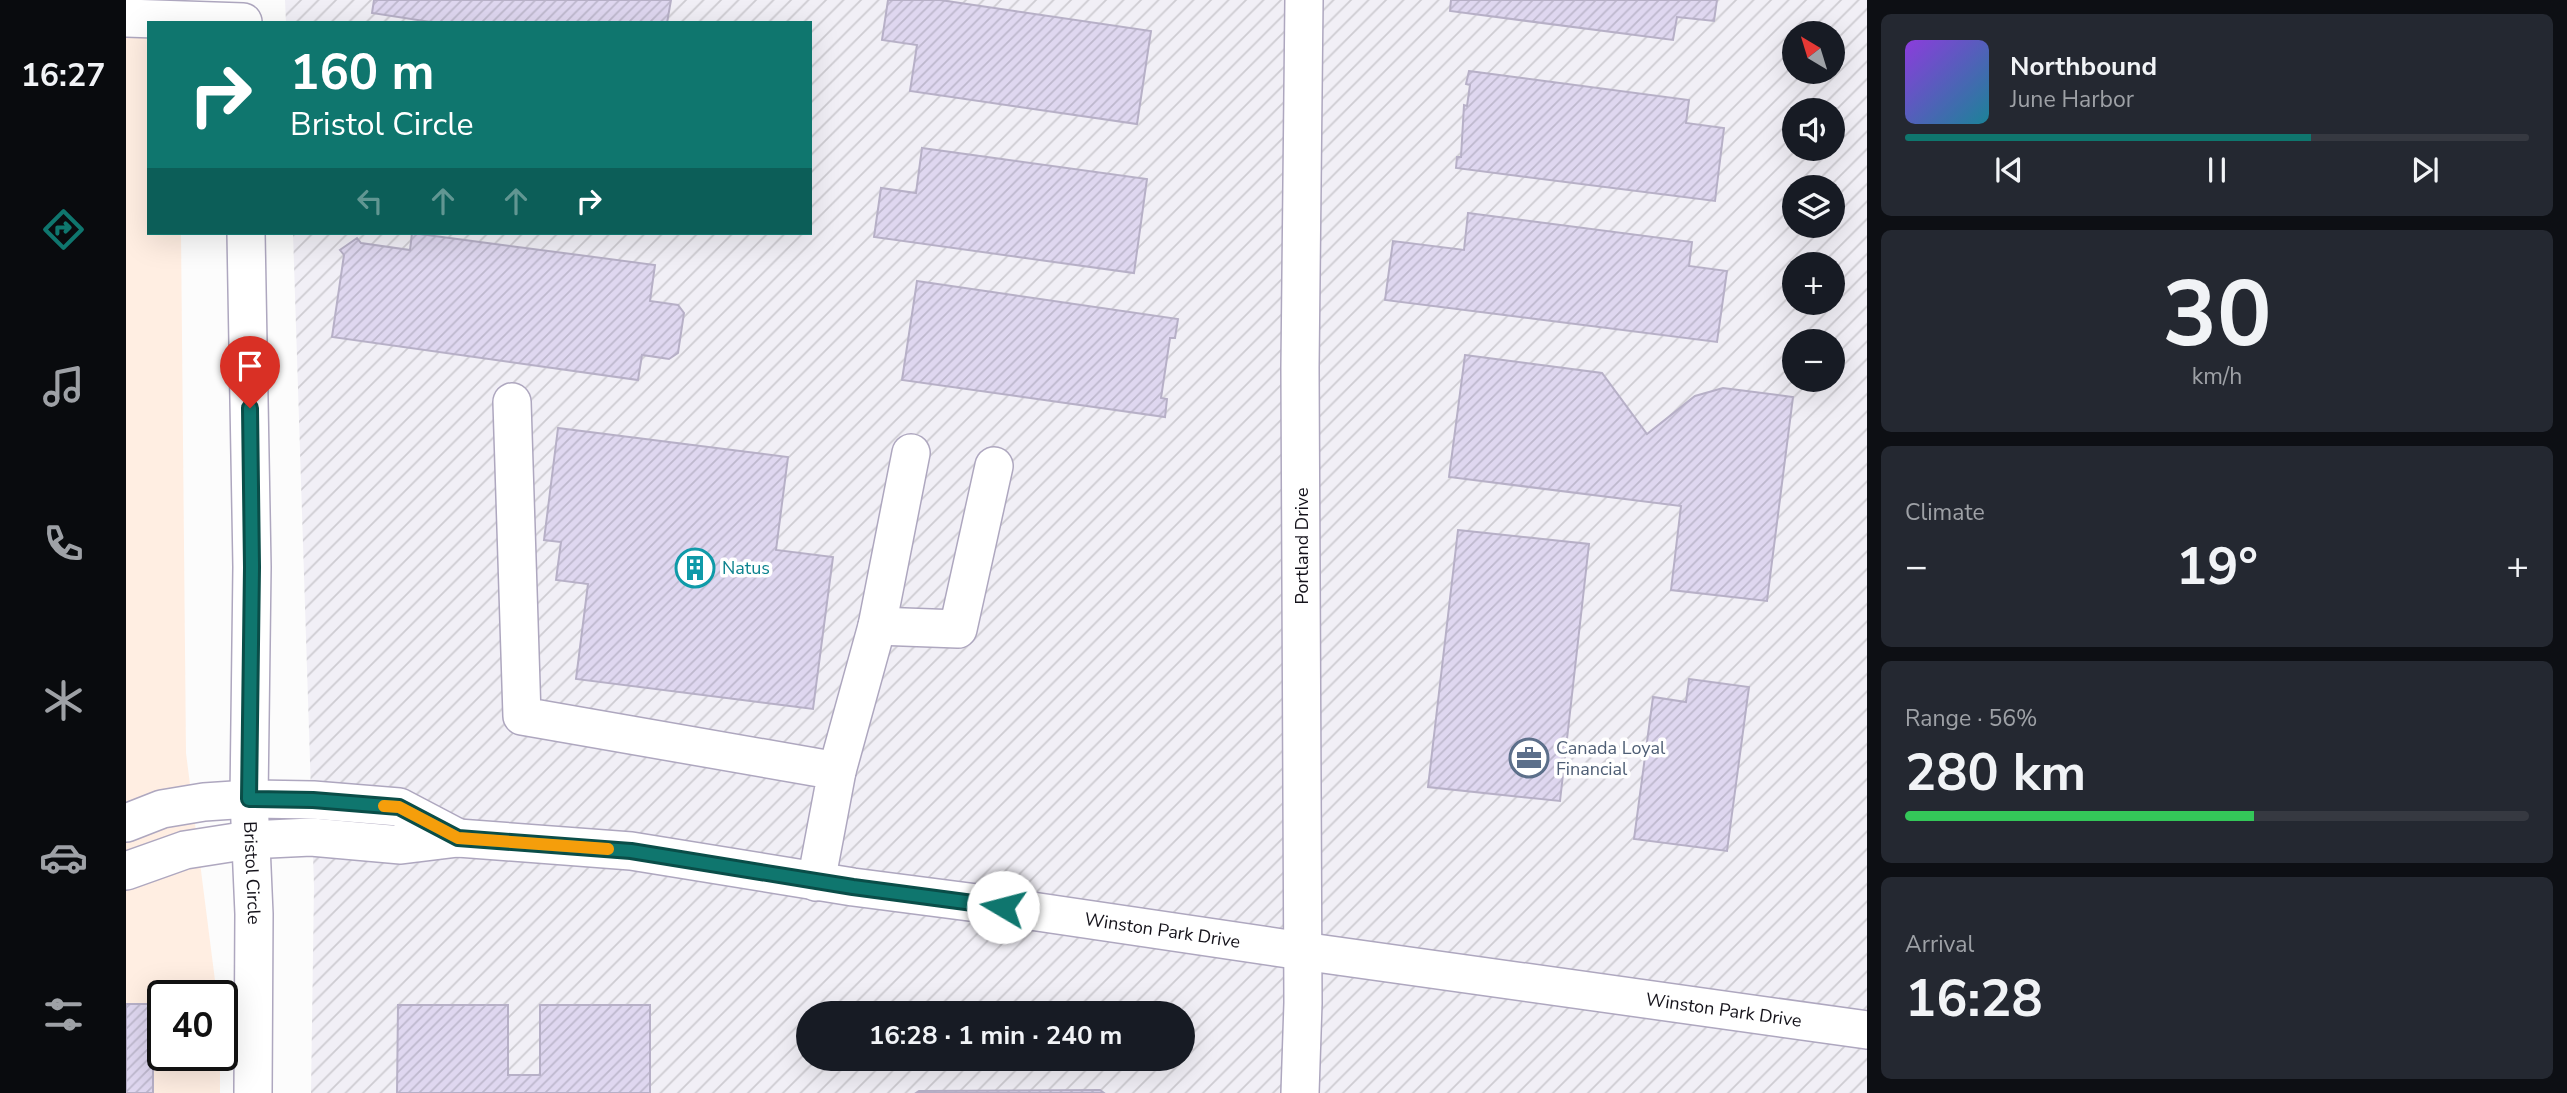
<!DOCTYPE html>
<html lang="en">
<head>
<meta charset="utf-8">
<style>
  body { margin:0; font-family:"Nunito Sans",sans-serif; background:#242831; color:#f1f3f6; height:100vh; display:flex; flex-direction:column; font-size:26px; white-space:nowrap }
  * { box-sizing:border-box; margin:0 }
  p { font-size:23px; color:#9ea1a6 }
  .icon { flex:none; width:38px; height:38px; fill:none; stroke:currentColor; stroke-width:2; stroke-linecap:round; stroke-linejoin:round }
  .map { position:relative; flex:1; overflow:hidden }
  .details { display:flex; flex-direction:column; gap:14px; padding:14px; background:#0d0f14; width:700px }
  .details>* { flex:none }
  .guide { position:absolute; left:21px; top:21px; width:665px; height:214px; border-radius:0px; box-shadow:0 7px 28px #0002; background:#0f766e; color:#fff; overflow:hidden }
  .needle { width:46px; rotate:322deg }
  .controls { position:absolute; left:1656px; top:21px; display:grid; gap:14px }
  .controls a { display:grid; place-items:center; width:63px; height:63px; border-radius:50%; background:#171b24; box-shadow:0 7px 28px #0002; font-size:35px }
  .speed { position:absolute; left:21px; top:980px; display:flex; gap:14px; font-size:35px; font-weight:700; text-align:center }
  .speed>* { display:grid; place-content:center; width:91px; height:91px; border-radius:50%; background:#171b24; box-shadow:0 7px 28px #0002; line-height:1 }
  .speed .limit { border:4px solid #111; border-radius:10px; background:#fff; color:#111 }
  .pin { position:absolute; display:grid; place-items:center; width:60px; height:60px; color:#fff; margin:-72px -30px; border-radius:50% 50% 50% 0; rotate:-45deg; box-shadow:0 0 7px #0007 }
  .pin .icon { rotate:45deg }
  .me { position:absolute; width:77px; margin:-38px; rotate:278deg; stroke-linejoin:round; filter:drop-shadow(0 0 5px #0008) }
  .turn { display:flex; align-items:center; gap:24px; height:147px; padding:0 28px; font-size:32px }
  .turn .icon { width:91px; height:91px; stroke-width:2.5 }
  .turn b { display:block; font-size:49px; line-height:60px }
  .lanes { display:flex; align-items:center; height:66px; padding:0 28px; background:#0003; justify-content:center; gap:35px; direction:ltr }
  .lanes .off { opacity:.35 }
  .big { font-size:52px; font-weight:700; line-height:1.1 }
  .details .widget { flex:1; display:flex; flex-direction:column; justify-content:center; gap:10px; min-width:0; padding:0 24px; border-radius:10px; background:#242831 }
  .details .dial { align-items:center; gap:0 }
  .dial b { font-size:91px; line-height:1 }
  .song { display:flex; align-items:center; gap:21px }
  .cover { width:84px; height:84px; border-radius:10px; background:linear-gradient(135deg,hsl(270 70% 55%),hsl(190 70% 35%)) }
  .played { height:7px; border-radius:4px; background:linear-gradient(90deg,#0f766e 65%,#363941 65%) }
  .keys { display:flex; justify-content:space-around; direction:ltr }
  .heat { display:flex; justify-content:space-between; align-items:center; font-size:38px; direction:ltr }
  .charge { height:10px; border-radius:5px; background:linear-gradient(90deg,#34c759 56%,#363941 0) }
  .trip { position:absolute; left:670px; top:1001px; width:399px; height:70px; border-radius:35px; background:#171b24; box-shadow:0 7px 28px #0002; font-weight:700; line-height:70px; text-align:center }
  main { display:flex; flex:1; min-height:0 }
  .tab-bar { display:flex; flex-direction:column; width:126px; justify-content:space-around; align-items:center; background:#090b0e; color:#9ea1a6 }
  .tab-bar .icon { width:49px; height:49px }
  .tab-bar .on { color:#0f766e }
  .tab-bar b { font-size:32px; color:#f1f3f6 }
  .map>svg:first-child { display:block }
</style>
</head>
<body>
<main>
<nav class="tab-bar">
<b>16:27</b>
<svg class="icon on" aria-label="directions" viewBox="0 0 24 24"><path d="M12 3l9 9-9 9-9-9zM9 14v-3h6M13 9l2 2-2 2"/></svg>
<svg class="icon" aria-label="music" viewBox="0 0 24 24"><path d="M9 18V5l10-2v13"/><circle cx="6" cy="18" r="3"/><circle cx="16" cy="16" r="3"/></svg>
<svg class="icon" aria-label="phone" viewBox="0 0 24 24"><path d="M5 4h4l2 5-3 2q2 4 5 5l2-3 5 2v4C11 20 4 13 5 4z"/></svg>
<svg class="icon" aria-label="climate" viewBox="0 0 24 24"><path d="M12 3v18M4 7l16 10M4 17L20 7"/></svg>
<svg class="icon" aria-label="car" viewBox="0 0 24 24"><path d="M5 17H2v-5l4-1 3-4h7l3 4 3 1v5h-3M9 17h6M6 11h13"/><circle cx="7" cy="17" r="2"/><circle cx="17" cy="17" r="2"/></svg>
<svg class="icon" aria-label="filters" viewBox="0 0 24 24"><path d="M4 7h16M4 17h16"/><circle cx="9" cy="7" r="2"/><circle cx="15" cy="17" r="2"/></svg>
</nav>
<div class="map">
<svg width="1741" height="1093" viewBox="0 0 1741 1093">
  <defs>
    <pattern id="industrial-furrows" width="10" height="10" patternUnits="userSpaceOnUse" patternTransform="scale(1.75)"><rect width="10" height="10" fill="#f1eff6"/><path d="M-1 1l2-2M0 10L10 0M9 11l2-2" fill="none" stroke="#ceccd2"/></pattern>
    <pattern id="building-hatch" width="6" height="6" patternUnits="userSpaceOnUse" patternTransform="scale(1.75)"><rect width="6" height="6" fill="#dfd7f0"/><path d="M-1 1l2-2M0 6l6-6M5 7l2-2" fill="none" stroke="#beb8cd"/></pattern>
  </defs>
  <rect width="100%" height="100%" fill="#fcfcfc"/>
  <path fill="#ffeee2" d="M0 0H50L51 23H23V233H55L60 753 91 996H37V1055H94V1093H0Z"/>
  <path fill="url(#industrial-furrows)" fill-rule="evenodd" d="M159 0H1741V1093H185L188 886 167 233H684V23H160ZM1668 33H1706V72H1668ZM1668 110H1706V149H1668ZM1668 187H1706V226H1668ZM1668 264H1706V303H1668ZM1668 341H1706V380H1668ZM682 1013H1057V1059H682Z"/>
  <g fill="url(#building-hatch)" stroke="#b7b0c7" stroke-width="2">
    <path d="M248 0H545L541 23H311L246 13Z"/>
    <path d="M762 0H814L1025 31 1011 124 784 91 791 45 756 40Z"/>
    <path d="M1325 0H1591L1588 21 1551 17 1547 40 1324 11Z"/>
    <path d="M1343 71 1563 100 1560 123 1598 128 1589 201 1330 168 1331 157H1335L1338 105 1341 106 1344 85 1340 84Z"/>
    <path d="M796 148 1021 179 1008 273 748 237 755 188 790 193Z"/>
    <path d="M1342 213 1566 242 1563 266 1601 271 1591 342 1259 300 1267 241 1338 250Z"/>
    <path d="M286 233 529 265 524 301 552 305 558 313 552 353 543 359 516 355 512 380 206 337 218 255 214 250 231 238 235 243 284 250Z"/>
    <path d="M791 281 1052 319 1049 338H1044L1035 398 1041 399 1039 417 776 380Z"/>
    <path d="M1339 355 1476 373 1521 434 1569 396 1597 388 1667 397 1641 601 1545 590 1555 506 1323 477Z"/>
    <path d="M432 428 662 457 650 550 707 557 687 709 450 679 462 584 430 580 435 542 418 540Z"/>
    <path d="M1332 530 1463 544 1434 801 1302 787Z"/>
    <path d="M1563 679 1623 687 1601 851 1508 839 1527 697 1560 702Z"/>
    <rect x="0" y="1004" width="27" height="89"/>
    <path d="M272 1005H382V1075H414V1005H524V1093H271Z"/>
    <path d="M974 1090 978 1093H790L793 1091Z"/>
  </g>
  <g fill="none" stroke-linecap="round" stroke-linejoin="round">
    <defs>
      <g id="minor">
        <path d="M0 18 117 22"/>
        <path id="s1" d="M120 233 126 567 123 799 128 914 127 1093"/>
        <path d="M386 402 396 716 711 771 690 882"/>
        <path d="M751 626 832 629 868 466"/>
        <path d="M711 771 751 626 785 453"/>
        <path d="M0 823 36 809 78 802 123 799 187 800 273 807 332 838"/>
        <path id="s2" d="M0 871 59 850 123 840 185 837 275 845 332 838 505 851 727 887 851 903 1176 951 1741 1030"/>
        <path d="M1174 1093 1177 1003 1174 368 1178 0"/>
      </g>
    </defs>
    <use href="#minor" stroke="#aea7bf" stroke-width="40"/>
    <use href="#minor" stroke="#fff" stroke-width="37"/>
  </g>
  <g fill="none" stroke-linecap="round" stroke-linejoin="round">
    <defs>
      <path id="route" d="M124 408 126 567 123 799 187 800 273 807 332 838 505 851 727 887 877 907"/>
    </defs>
    <use href="#route" stroke="#0a4d48" stroke-width="18"/>
    <use href="#route" stroke="#0f766e" stroke-width="12"/>
    <path stroke="#f59e0b" stroke-width="12" d="M258 806 273 807 332 838 482 849"/>
  </g>
  <defs>
    <symbol id="building-ring" viewBox="-11 -11 22 22"><circle r="9.5" fill="#fff" stroke="#0f9aa8" stroke-width="1.5"/><path d="M-4-6H4V6H1V3H-1V6H-4ZM-2.5-4.3h1.7v1.8h-1.7ZM.8-4.3h1.7v1.8H.8ZM-2.5-1h1.7V.8h-1.7ZM.8-1h1.7V.8H.8Z" fill="#0f9aa8"/></symbol>
    <symbol id="office-ring" viewBox="-11 -11 22 22"><circle r="9.5" fill="#fff" stroke="#5c6f8a" stroke-width="1.5"/><path d="M-6-3h4V-5.5h4V-3h4V5H-6ZM-1-4.5V-3h2v-1.5ZM-6 0V1H6V0Z" fill="#5c6f8a"/></symbol>
  </defs>
  <g fill-rule="evenodd">
    <use href="#building-ring" x="547" y="546" width="44" height="44"/>
    <use href="#office-ring" x="1381" y="736" width="44" height="44"/>
  </g>
  <g text-anchor="middle" stroke-width="7" stroke-linejoin="round" paint-order="stroke">
    <g font-size="18" fill="#15131b" stroke="#fff">
      <text transform="translate(1176 546) rotate(-90)" y="6">Portland Drive</text>
      <text dy="6" stroke="none"><textPath href="#s1" startOffset="640">Bristol Circle</textPath></text>
      <text dy="6" stroke="none"><textPath href="#s2" startOffset="1048">Winston Park Drive</textPath></text>
      <text dy="6" stroke="none"><textPath href="#s2" startOffset="1615">Winston Park Drive</textPath></text>
    </g>
    <g font-size="18" fill="#0d838f" stroke="#fff" text-anchor="start">
      <text x="596" y="574">Natus</text>
    </g>
    <g font-size="18" fill="#4e5e75" stroke="#fff" text-anchor="start">
      <text x="1430" y="754">Canada Loyal<tspan x="1430" dy="21">Financial</tspan></text>
    </g>
  </g>
</svg>
<div class="controls">
<a><svg class="needle" viewBox="-14 -14 28 28"><path d="M0-13l5 13h-10z" fill="#e53935"/><path d="M0 13l5-13h-10z" fill="#9ea1a6"/></svg></a>
<a><svg class="icon" aria-label="sound" viewBox="0 0 24 24"><path d="M4 9h4l5-4v14l-5-4H4zM17 9q2 3 0 6"/></svg></a>
<a><svg class="icon" aria-label="layers" viewBox="0 0 24 24"><path d="M12 4l9 5-9 5-9-5zM3 14l9 5 9-5"/></svg></a>
<a>+</a>
<a>−</a>
</div>
<div class="speed"><div class="limit">40</div></div>
<div class="pin" style="left:124px;top:408px;background:#d93025"><svg class="icon" aria-label="arrive" viewBox="0 0 24 24"><path d="M6 21V4h12l-3 4 3 4H6"/></svg></div>
<svg class="me" style="left:877px;top:907px" viewBox="-20 -20 40 40"><circle r="19" fill="#fff"/><path d="M0-13L10 11 0 6-10 11z" fill="#0f766e"/></svg>
<div class="trip">16:28 · 1 min · 240 m</div>
<div class="guide">
<div class="turn"><svg class="icon" aria-label="right" viewBox="0 0 24 24"><path d="M7 20v-9h11M14 6l5 5-5 5"/></svg><div><b>160 m</b>Bristol Circle</div></div>
<div class="lanes"><svg class="icon off" aria-label="left" viewBox="0 0 24 24"><path d="M17 20v-9H6M10 6l-5 5 5 5"/></svg><svg class="icon off" aria-label="ahead" viewBox="0 0 24 24"><path d="M12 20V5M6 11l6-6 6 6"/></svg><svg class="icon off" aria-label="ahead" viewBox="0 0 24 24"><path d="M12 20V5M6 11l6-6 6 6"/></svg><svg class="icon" aria-label="right" viewBox="0 0 24 24"><path d="M7 20v-9h11M14 6l5 5-5 5"/></svg></div>
</div>
</div>
<section class="details">
<div class="widget">
<div class="song"><i class="cover"></i><div><b>Northbound</b><p>June Harbor</p></div></div>
<div class="played"></div>
<div class="keys"><svg class="icon" aria-label="previous" viewBox="0 0 24 24"><path d="M18 5L8 12l10 7zM5 5v14"/></svg><svg class="icon" aria-label="pause" viewBox="0 0 24 24"><path d="M8 5v14M16 5v14"/></svg><svg class="icon" aria-label="next" viewBox="0 0 24 24"><path d="M6 5l10 7-10 7zM19 5v14"/></svg></div>
</div>
<div class="widget dial"><b>30</b><p>km/h</p></div>
<div class="widget"><p>Climate</p>
<div class="heat"><a>−</a><b class="big">19°</b><a>+</a></div>
</div>
<div class="widget"><p>Range · 56%</p><b class="big">280 km</b><div class="charge"></div></div>
<div class="widget"><p>Arrival</p><b class="big">16:28</b></div>
</section>
</main>
</body>
</html>
